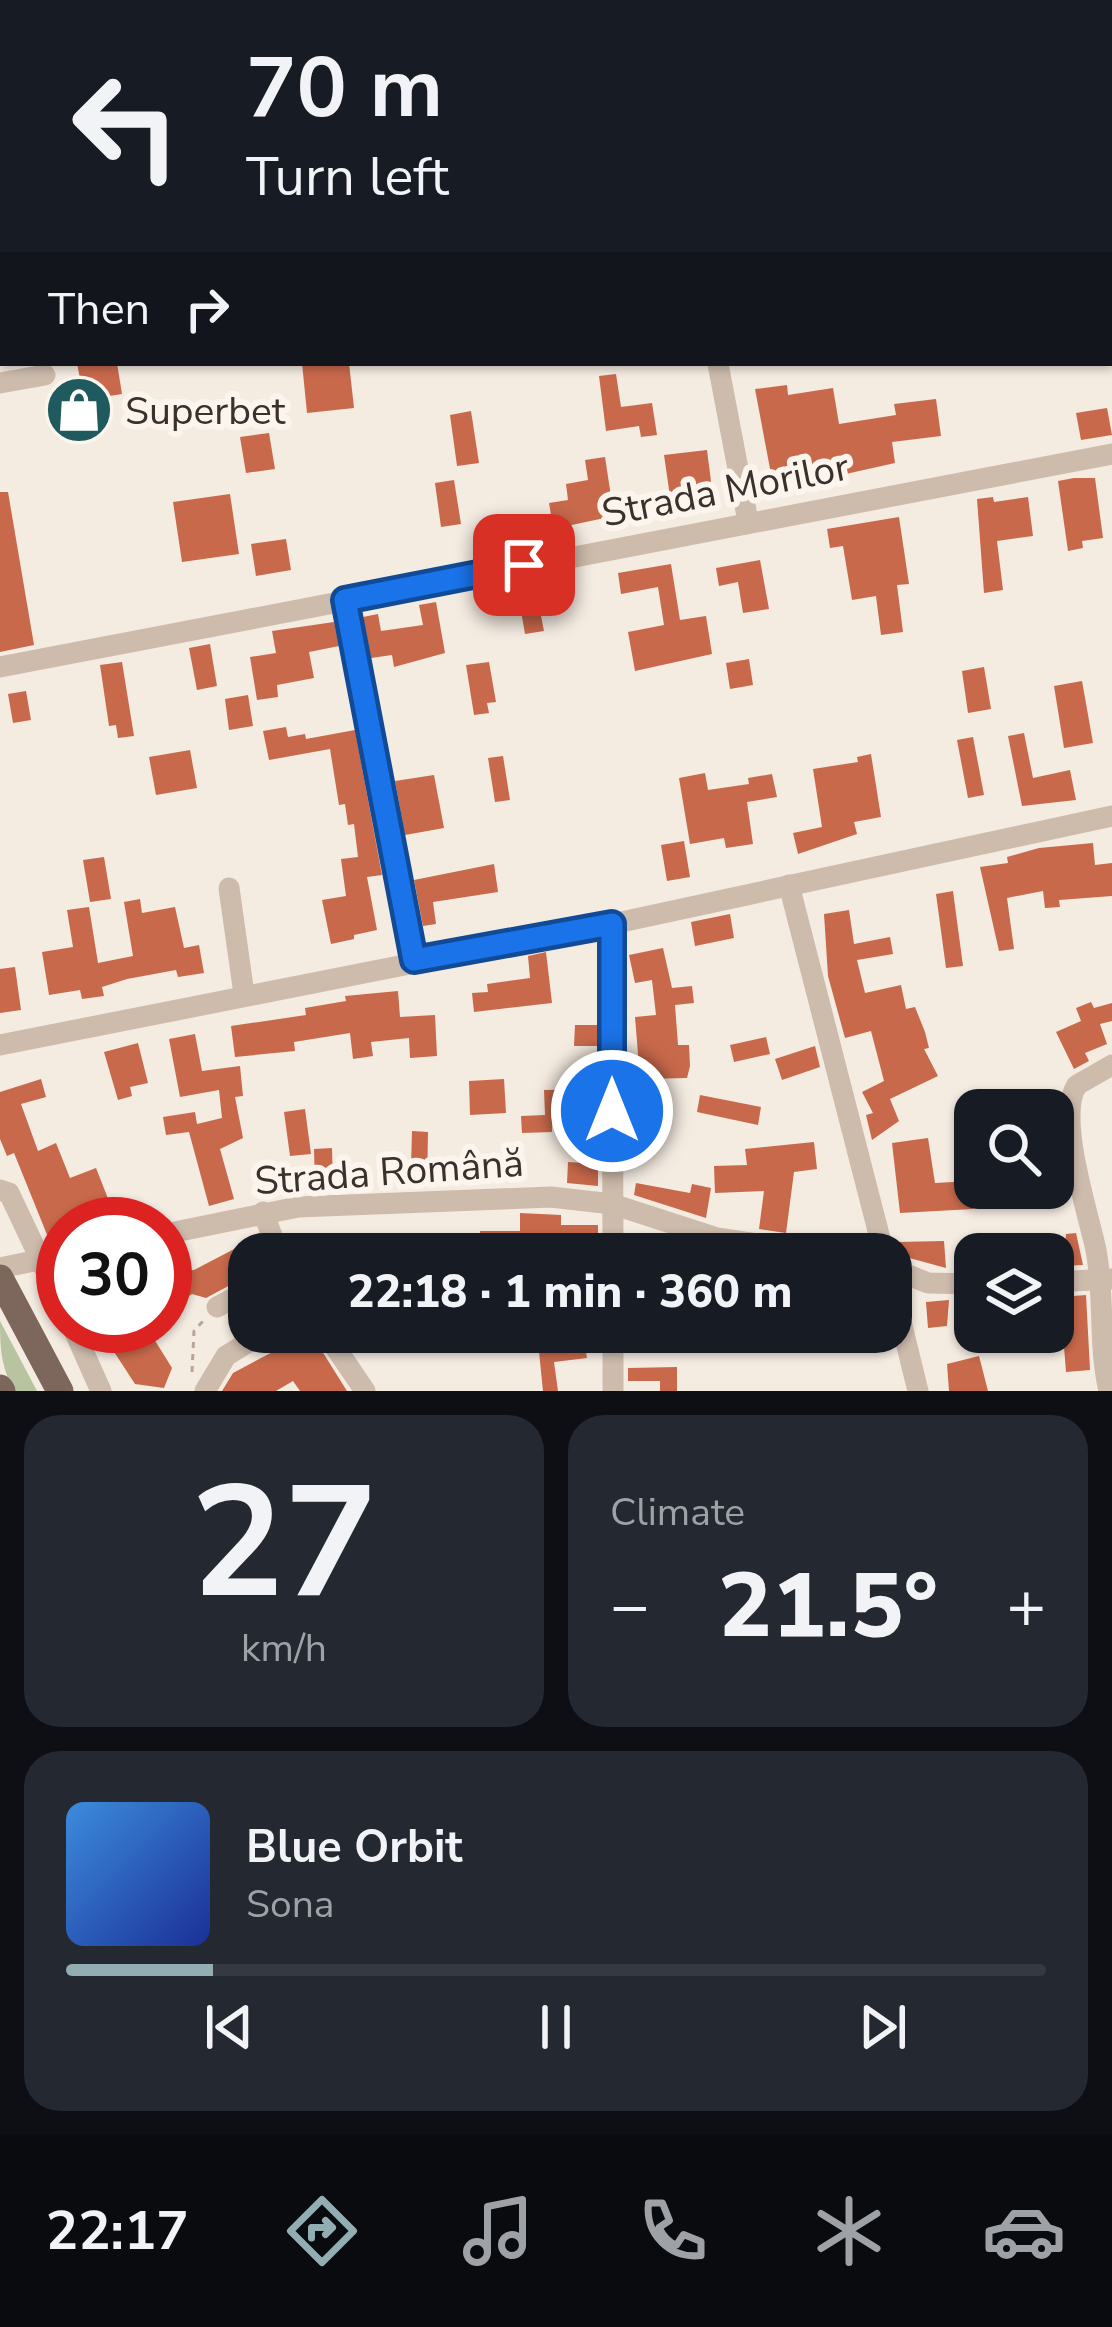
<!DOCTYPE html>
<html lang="en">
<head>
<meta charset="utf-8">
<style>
  body { margin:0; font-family:"Nunito Sans",sans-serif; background:#242831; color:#f1f3f6; height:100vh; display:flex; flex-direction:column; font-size:45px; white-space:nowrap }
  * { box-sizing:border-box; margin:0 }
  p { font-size:39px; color:#9ea1a6 }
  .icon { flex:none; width:66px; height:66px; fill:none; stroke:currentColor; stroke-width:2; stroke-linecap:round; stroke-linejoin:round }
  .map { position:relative; height:1391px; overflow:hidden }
  .side { display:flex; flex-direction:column; gap:24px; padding:24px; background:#0d0f14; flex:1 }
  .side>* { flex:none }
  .hud { position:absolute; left:0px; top:0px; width:1113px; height:366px; box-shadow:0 3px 9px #0004; background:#171b24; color:#f1f3f6; overflow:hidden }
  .tools { position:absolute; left:954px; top:1089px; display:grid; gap:24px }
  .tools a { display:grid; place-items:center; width:120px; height:120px; border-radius:24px; background:#171b24; box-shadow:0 3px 9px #0004; font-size:60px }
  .speed { position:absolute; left:36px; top:1197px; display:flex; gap:24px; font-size:60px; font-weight:700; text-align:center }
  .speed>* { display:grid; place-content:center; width:156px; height:156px; border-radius:50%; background:#171b24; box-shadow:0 3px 9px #0004; line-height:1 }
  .speed .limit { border:18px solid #d22; background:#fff; color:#111 }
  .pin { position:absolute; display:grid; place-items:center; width:102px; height:102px; color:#fff; margin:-51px; border-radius:24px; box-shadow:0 6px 18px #0006 }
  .me { position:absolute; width:132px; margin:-66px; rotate:0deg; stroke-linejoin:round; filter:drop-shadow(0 0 9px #0008) }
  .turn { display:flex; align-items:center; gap:42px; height:252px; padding:0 48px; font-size:54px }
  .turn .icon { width:156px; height:156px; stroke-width:2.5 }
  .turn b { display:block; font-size:84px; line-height:102px }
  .then { display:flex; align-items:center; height:114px; padding:0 48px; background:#0003; gap:24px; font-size:45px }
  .big { font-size:90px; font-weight:800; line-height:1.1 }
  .side .card { flex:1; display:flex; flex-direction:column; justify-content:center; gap:18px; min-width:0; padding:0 42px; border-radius:36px; background:#242831 }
  .side .dial { align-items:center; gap:0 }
  .dial b { font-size:156px; line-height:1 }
  .song { display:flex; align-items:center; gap:36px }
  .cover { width:144px; height:144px; border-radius:18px; background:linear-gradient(135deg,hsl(210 70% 55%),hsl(230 70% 35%)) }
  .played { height:12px; border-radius:6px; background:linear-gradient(90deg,#92aeb2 15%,#363941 15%) }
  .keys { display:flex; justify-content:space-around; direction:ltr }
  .heat { display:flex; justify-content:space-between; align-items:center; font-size:66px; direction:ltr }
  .side .tiles { flex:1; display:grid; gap:24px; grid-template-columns:1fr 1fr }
  .card:last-child { grid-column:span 2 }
  .trip { position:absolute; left:228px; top:1233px; width:684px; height:120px; border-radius:36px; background:#171b24; box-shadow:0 3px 9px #0004; font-weight:800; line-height:120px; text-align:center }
  .tabs { display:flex; height:192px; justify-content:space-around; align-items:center; background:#090b0e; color:#9ea1a6 }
  .tabs .icon { width:84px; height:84px }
  .tabs .selected { color:#92aeb2 }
  .tabs b { font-size:54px; color:#f1f3f6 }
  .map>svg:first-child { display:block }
</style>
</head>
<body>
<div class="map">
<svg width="1112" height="1391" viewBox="0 0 1112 1391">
  <rect width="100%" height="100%" fill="#f4ebe1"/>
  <path fill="#b8c4a0" d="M0 1321 37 1391H14C1 1366 0 1349 0 1321Z"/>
  <g fill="#c8694b">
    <path d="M77 363H117L122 394 84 400Z"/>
    <path d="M302 363H349L354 408 307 413Z"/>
    <path d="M616 374 621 407 652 403 657 435 641 437 639 426 606 431 599 376Z"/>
    <path d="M787 385 788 395 833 388 839 424 896 415 894 404 936 399 941 436 892 442 895 463 774 490 755 389Z"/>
    <path d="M1107 408 1112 435 1081 440 1076 413Z"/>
    <path d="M471 411 479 463 457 466 450 415Z"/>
    <path d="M269 433 275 469 246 473 240 437Z"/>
    <path d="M707 450 714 505 673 517 664 455Z"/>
    <path d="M605 457 614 516 567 526 569 536 555 538 549 503 568 500 566 484 588 480 585 460Z"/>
    <path d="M1074 478H1095L1103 538 1082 541 1083 548 1068 551 1058 481Z"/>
    <path d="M454 480 461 524 441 527 435 483Z"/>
    <path d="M0 492H8L34 645 0 652Z"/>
    <path d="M230 494 239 554 182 562 173 502Z"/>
    <path d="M993 497 994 502 1028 497 1033 536 997 541 1003 590 984 593 977 499Z"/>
    <path d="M899 517 909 584 897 585 903 632 881 635 876 596 852 600 843 546 830 548 827 529Z"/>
    <path d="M286 539 291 570 256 576 251 544Z"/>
    <path d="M760 560 769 609 743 613 738 582 719 586 716 568Z"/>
    <path d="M671 564 680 620 706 616 712 654 635 671 628 632 664 625 658 587 621 594 618 573Z"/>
    <path d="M535 585 544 631 525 634 517 588Z"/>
    <path d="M436 602 445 653 394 667 392 655 371 658 363 617 378 614 381 631 423 625 419 605Z"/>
    <path d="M334 622 339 646 309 652 314 678 277 685 278 697 257 700 250 657 276 653 272 631Z"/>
    <path d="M210 644 217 686 197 690 189 648Z"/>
    <path d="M749 659 753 685 730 689 726 663Z"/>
    <path d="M122 662 134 736 118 738 116 725 109 726 100 665Z"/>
    <path d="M489 662 496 702 487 703 489 713 474 715 466 665Z"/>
    <path d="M984 667 991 709 968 713 962 671Z"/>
    <path d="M1082 681 1093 743 1064 748 1054 686Z"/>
    <path d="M26 691 31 720 13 723 8 694Z"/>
    <path d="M248 695 253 726 229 730 225 699Z"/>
    <path d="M286 727 288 737 305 734 306 739 355 730 382 875 367 877 377 930 354 935V939L331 944 322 900 346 896 341 859 358 857 354 824 348 825 345 804 339 805 330 749 269 760 263 731Z"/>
    <path d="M1024 733 1033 778 1070 770 1076 800 1022 806 1008 736Z"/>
    <path d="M973 737 984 795 968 798 957 740Z"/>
    <path d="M190 750 197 788 156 795 149 757Z"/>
    <path d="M871 754 881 817 854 822 857 834 798 854 793 833 822 827 813 769 858 762 857 757Z"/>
    <path d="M503 756 510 800 495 802 488 758Z"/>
    <path d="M705 773 708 790 749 784 748 778 772 774 777 797 747 802 753 844 726 848 724 838 690 844 679 778Z"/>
    <path d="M434 775 444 828 405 835 395 781Z"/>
    <path d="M684 841 690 877 667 881 661 845Z"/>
    <path d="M1093 843 1095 865 1112 863V896L1059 900 1060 907 1045 908 1043 891 1007 898 1014 949 999 951 980 867 1008 863 1007 857 1039 848Z"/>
    <path d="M104 857 111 899 90 902 83 860Z"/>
    <path d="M494 864 498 892 433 902 436 924 423 926 414 880Z"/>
    <path d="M953 891 963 966 946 968 936 894Z"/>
    <path d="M140 899 142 913 175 907 184 948 199 945 204 973 178 977 176 970 127 979 102 987 104 996 82 999 80 990 49 995 42 952 73 947 67 910 89 907 98 963 133 956 124 902Z"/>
    <path d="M849 910 854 944 890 937 893 954 857 960 865 993 901 985 906 1009 915 1007 925 1032 929 1048 924 1049 938 1076 890 1099 899 1121 872 1140 866 1115 873 1113 862 1092 884 1081 871 1031 845 1038 828 976 824 914Z"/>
    <path d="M730 914 734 938 695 946 691 922Z"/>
    <path d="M663 948 672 988 692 986 694 1003 675 1005 678 1045H689L690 1066 687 1078 640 1079 635 1017 656 1015 652 980 635 983 629 955Z"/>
    <path d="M546 952 552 1003 474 1012 472 993 488 992 487 984 530 978 528 956Z"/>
    <path d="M15 967 21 1010 0 1013V969Z"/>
    <path d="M398 991 400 1017 435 1015 437 1056 410 1058 409 1038 371 1042 373 1056 353 1059 350 1033 294 1042 295 1051 235 1057 231 1026 306 1015 305 1008 346 1001 345 996Z"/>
    <path d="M1091 1002 1094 1008 1112 1003V1021L1100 1024 1107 1044 1085 1053 1089 1061 1074 1069 1056 1032 1081 1021 1076 1008Z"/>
    <path d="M575 1025H597V1046H574Z"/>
    <path d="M195 1034 202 1071 240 1066 243 1096 235 1097 243 1138 220 1149 234 1199 209 1206 189 1132 166 1135 163 1117 195 1112 197 1124 222 1118 219 1090 180 1097 169 1039Z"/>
    <path d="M766 1037 770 1054 734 1062 730 1045Z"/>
    <path d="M138 1043 148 1083 130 1087 132 1096 118 1100 104 1052Z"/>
    <path d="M815 1046 820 1067 782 1080 775 1059Z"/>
    <path d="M41 1079 46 1097 21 1104 38 1151 56 1143 70 1178 96 1168 118 1224H63V1239L50 1242 14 1153 7 1156 0 1139V1092Z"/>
    <path d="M504 1079 506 1113 470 1115 469 1081Z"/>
    <path d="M598 1089V1118H552V1132L522 1133 521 1116 545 1115 544 1090Z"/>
    <path d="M700 1095 761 1107 758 1125 697 1112Z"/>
    <path d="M305 1109 311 1154 290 1156 284 1112Z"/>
    <path d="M412 1131 428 1132 427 1186 398 1185V1165L411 1166Z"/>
    <path d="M928 1138 935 1183 971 1181 973 1209 900 1213 892 1143Z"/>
    <path d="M814 1142 817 1169 794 1172 786 1233 759 1229 764 1191 715 1193 714 1166 747 1165 745 1149Z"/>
    <path d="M332 1148 333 1186H315L314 1149Z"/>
    <path d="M568 1162 598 1164V1186L567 1183Z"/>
    <path d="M636 1183 690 1193 692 1184 711 1188 706 1218 634 1195Z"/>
    <path d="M520 1213 561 1215V1225H598V1254H480V1231H520Z"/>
    <path d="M1076 1233 1083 1265 1063 1266 1066 1234Z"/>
    <path d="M944 1241 946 1268 902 1256 898 1242Z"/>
    <path d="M240 1246 249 1250V1275L206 1298 192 1294 165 1311V1271L194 1270Z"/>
    <path d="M1086 1295 1090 1370 1066 1372 1060 1297Z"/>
    <path d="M949 1300 947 1326 928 1328 926 1302Z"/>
    <path d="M110 1326H146L172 1368 164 1388 135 1384 107 1341Z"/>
    <path d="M310 1332 347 1391H300L293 1381 276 1391H222L233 1373Z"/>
    <path d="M537 1332H598V1351L586 1352 587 1358 554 1362 558 1391H543Z"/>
    <path d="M979 1356 988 1391H949L947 1364Z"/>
    <path d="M677 1367V1391H660V1381H628V1368Z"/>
  </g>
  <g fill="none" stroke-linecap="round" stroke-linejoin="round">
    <g stroke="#b9a596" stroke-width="3" stroke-dasharray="6 6" stroke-linecap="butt">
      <path d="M249 0V3"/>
      <path d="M313 0V3"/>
      <path d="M631 0V3"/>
      <path d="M728 3V0"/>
      <path d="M0 106 3 105"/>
      <path d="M192 1372 194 1331 204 1320"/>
    </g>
    <g stroke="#cdbbac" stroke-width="21">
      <path d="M126 3V0"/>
      <path d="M592 3V0"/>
      <path d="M0 59 3 58"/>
      <path d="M1110 115 1112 114"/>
      <path d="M0 212H3"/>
      <path d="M718 364 748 521"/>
      <path d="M0 383 45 375"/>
      <path d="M345 600 414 960"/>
      <path d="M0 667 1112 454"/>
      <path d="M789 885 884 1254"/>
      <path d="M229 888 244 994"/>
      <path d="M612 924 613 1254"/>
      <path d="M0 1045 612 924 1112 816"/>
      <path d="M0 1190 9 1193 63 1307"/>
      <path d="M263 1212 279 1254"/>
      <path d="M165 1234 298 1207 551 1197 612 1204 717 1238 828 1254"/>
      <path d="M0 1268 63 1255"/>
      <path d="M891 1268 928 1283 975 1284"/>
      <path d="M891 1281 918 1391"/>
      <path d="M1053 1282 1112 1279"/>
      <path d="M217 1307 249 1290"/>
      <path d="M72 1326 101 1391"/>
      <path d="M325 1332 365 1391"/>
      <path d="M205 1391 226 1356 265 1332"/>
      <path d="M613 1391V1332"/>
      <path d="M1109 1391C1098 1344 1105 1297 1096 1250 1088 1212 1056 1116 1077 1085L1112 1065"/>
    </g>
    <g stroke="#7d675c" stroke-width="27">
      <path d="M1110 29 1112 27"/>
      <path d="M1110 63 1112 62"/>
      <path d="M0 249H3"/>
      <path d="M0 1278 60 1391"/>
      <path d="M0 1388 2 1391"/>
    </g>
  </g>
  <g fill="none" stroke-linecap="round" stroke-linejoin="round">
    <defs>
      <path id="route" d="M524 565 345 600 414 960 612 924V1111"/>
    </defs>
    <use href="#route" stroke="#114b97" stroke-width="30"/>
    <use href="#route" stroke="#1a73e8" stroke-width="21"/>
  </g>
  <defs>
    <symbol id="shop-disc" viewBox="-11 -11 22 22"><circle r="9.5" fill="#1f5a5e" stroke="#fbf5ee"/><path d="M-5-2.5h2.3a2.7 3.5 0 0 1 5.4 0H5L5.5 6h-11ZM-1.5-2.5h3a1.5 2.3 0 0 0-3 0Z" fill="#fff"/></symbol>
  </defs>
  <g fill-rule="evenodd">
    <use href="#shop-disc" x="41" y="372" width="76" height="76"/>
  </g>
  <g text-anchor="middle" stroke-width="12" stroke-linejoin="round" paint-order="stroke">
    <g font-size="39" fill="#3b302b" stroke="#fbf5ee" text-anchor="start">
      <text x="125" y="424">Superbet</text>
    </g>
    <g font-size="39" fill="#3b302b" stroke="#fbf5ee">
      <text transform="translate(725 489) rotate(-11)" y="14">Strada Morilor</text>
      <text transform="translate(389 1171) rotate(-4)" y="14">Strada Română</text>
    </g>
  </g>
</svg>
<div class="tools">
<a><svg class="icon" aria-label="search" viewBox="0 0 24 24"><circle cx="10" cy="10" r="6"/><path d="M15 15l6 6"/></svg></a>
<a><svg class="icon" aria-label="layers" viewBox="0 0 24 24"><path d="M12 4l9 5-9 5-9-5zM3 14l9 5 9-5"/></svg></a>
</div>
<div class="speed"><div class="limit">30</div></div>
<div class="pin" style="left:524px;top:565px;background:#d93025"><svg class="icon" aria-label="arrive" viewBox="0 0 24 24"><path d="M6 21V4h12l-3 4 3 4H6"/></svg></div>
<svg class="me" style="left:612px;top:1111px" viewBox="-20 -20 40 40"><circle r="17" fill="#1a73e8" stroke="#fff" stroke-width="3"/><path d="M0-11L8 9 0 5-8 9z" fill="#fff"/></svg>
<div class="trip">22:18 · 1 min · 360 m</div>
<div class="hud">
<div class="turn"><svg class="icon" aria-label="left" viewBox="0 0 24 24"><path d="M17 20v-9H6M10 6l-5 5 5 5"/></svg><div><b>70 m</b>Turn left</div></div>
<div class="then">Then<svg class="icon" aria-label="right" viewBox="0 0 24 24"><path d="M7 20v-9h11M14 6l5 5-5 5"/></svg></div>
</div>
</div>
<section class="side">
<div class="tiles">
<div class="card dial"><b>27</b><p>km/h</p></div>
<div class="card"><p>Climate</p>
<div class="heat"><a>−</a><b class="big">21.5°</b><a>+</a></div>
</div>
<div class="card">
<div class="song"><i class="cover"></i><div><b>Blue Orbit</b><p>Sona</p></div></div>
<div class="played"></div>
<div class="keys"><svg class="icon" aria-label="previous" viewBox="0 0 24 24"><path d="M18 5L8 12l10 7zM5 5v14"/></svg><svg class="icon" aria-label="pause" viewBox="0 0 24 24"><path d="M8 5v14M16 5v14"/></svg><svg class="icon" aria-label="next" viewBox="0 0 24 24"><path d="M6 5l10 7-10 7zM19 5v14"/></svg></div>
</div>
</div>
</section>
<nav class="tabs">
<b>22:17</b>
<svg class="icon selected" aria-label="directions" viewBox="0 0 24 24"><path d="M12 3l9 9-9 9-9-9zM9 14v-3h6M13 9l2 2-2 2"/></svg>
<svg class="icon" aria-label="music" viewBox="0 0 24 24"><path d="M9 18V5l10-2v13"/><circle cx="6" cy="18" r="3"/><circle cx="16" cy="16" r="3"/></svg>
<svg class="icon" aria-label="phone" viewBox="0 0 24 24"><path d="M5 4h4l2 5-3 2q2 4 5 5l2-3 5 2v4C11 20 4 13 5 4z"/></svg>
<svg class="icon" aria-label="climate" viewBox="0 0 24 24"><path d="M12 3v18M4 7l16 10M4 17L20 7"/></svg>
<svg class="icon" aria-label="car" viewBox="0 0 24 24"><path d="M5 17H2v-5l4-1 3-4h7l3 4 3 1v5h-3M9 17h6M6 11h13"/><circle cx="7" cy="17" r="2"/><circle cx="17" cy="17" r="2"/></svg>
</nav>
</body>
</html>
